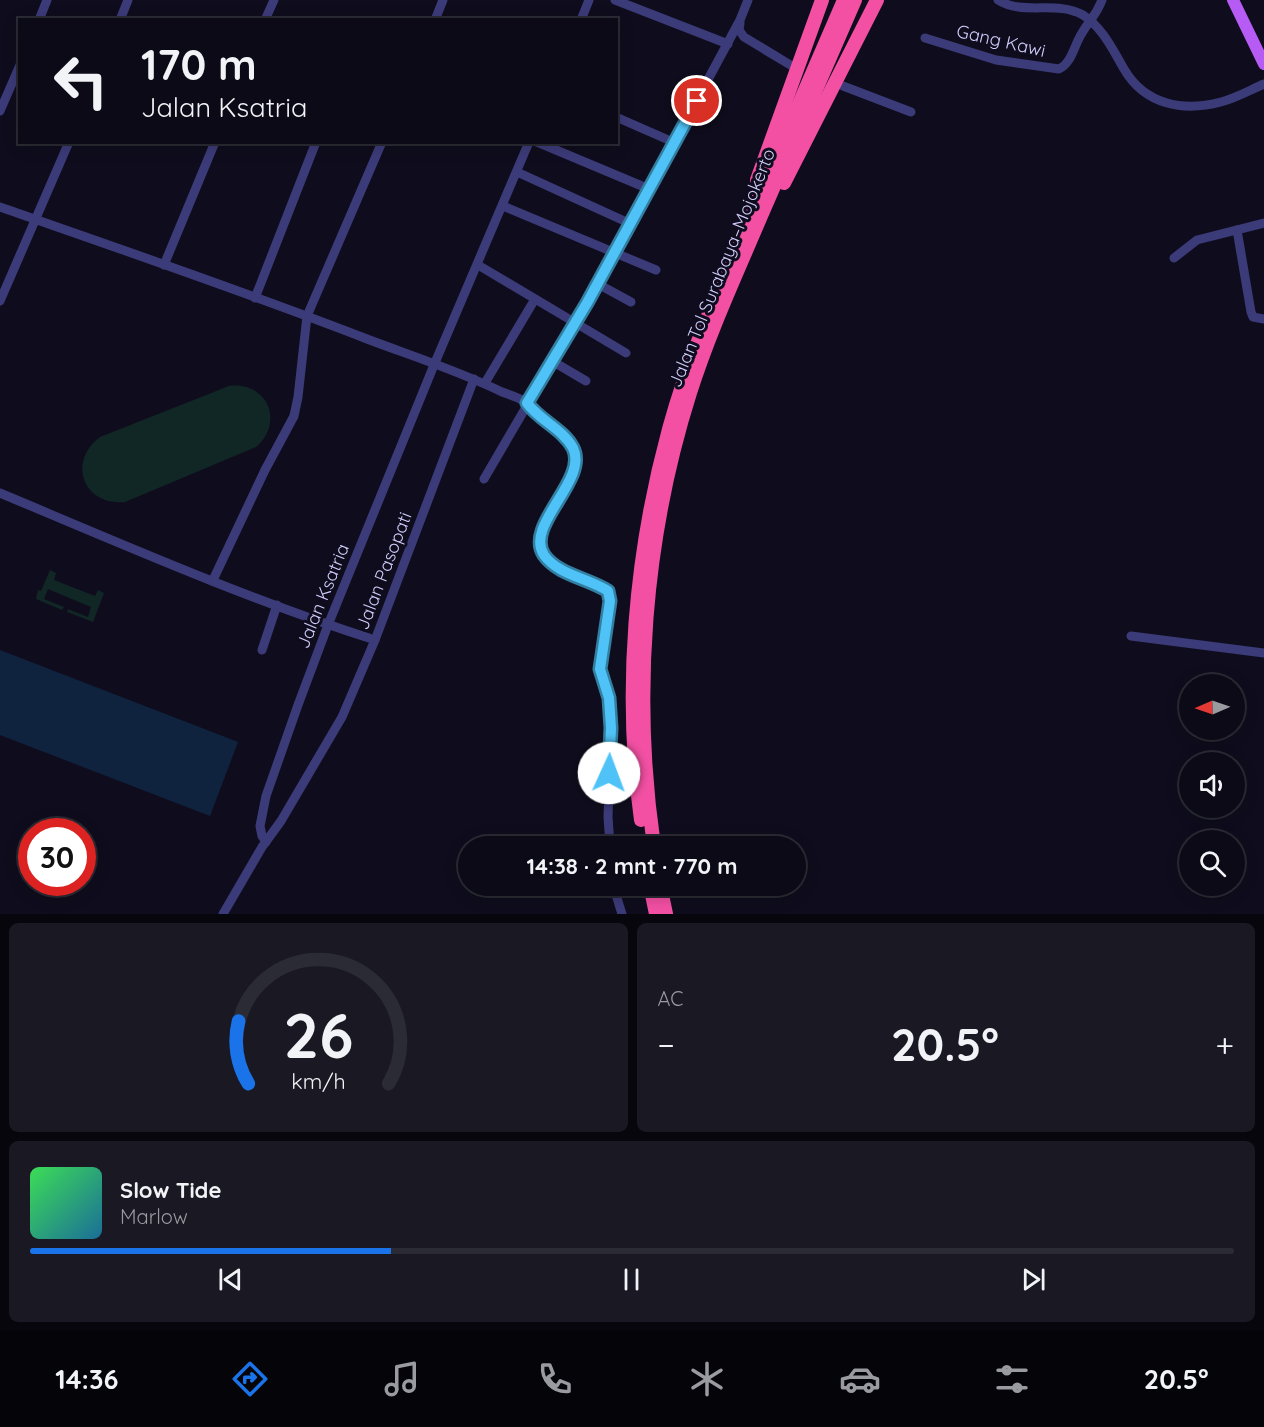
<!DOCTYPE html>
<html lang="id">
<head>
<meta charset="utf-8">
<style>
  body { margin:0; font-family:Quicksand,sans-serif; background:#191823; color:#f1f3f6; height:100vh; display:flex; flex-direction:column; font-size:22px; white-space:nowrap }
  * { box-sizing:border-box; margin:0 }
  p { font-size:20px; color:#9a9aa1 }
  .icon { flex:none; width:33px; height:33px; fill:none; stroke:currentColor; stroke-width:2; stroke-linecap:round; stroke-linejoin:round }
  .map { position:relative; height:914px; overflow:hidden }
  .sheet { display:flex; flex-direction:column; gap:9px; padding:9px; background:#06060c; flex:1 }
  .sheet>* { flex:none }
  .guide { position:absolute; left:18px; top:18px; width:600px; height:126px; border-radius:0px; box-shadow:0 3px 15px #0003,0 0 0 2px #2b2b35; background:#0b0a16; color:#f1f3f6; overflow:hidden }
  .needle { width:39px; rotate:268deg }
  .fabs { position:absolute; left:1179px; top:674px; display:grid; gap:12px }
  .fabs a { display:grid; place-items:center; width:66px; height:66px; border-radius:50%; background:#0b0a16; box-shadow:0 3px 15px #0003,0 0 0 2px #2b2b35; font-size:30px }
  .speed { position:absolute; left:18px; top:818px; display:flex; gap:12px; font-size:30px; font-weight:700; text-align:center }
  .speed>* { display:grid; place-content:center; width:78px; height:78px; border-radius:50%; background:#0b0a16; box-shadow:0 3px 15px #0003,0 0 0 2px #2b2b35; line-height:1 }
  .speed .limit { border:9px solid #d22; background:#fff; color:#111 }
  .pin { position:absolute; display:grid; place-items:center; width:51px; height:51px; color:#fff; margin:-26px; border:3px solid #fff; border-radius:50%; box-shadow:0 2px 6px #0007 }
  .me { position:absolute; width:66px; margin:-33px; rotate:2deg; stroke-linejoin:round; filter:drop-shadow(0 0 4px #0008) }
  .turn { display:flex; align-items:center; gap:21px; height:126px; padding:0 24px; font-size:27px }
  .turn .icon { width:78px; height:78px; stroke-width:2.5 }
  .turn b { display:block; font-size:42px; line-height:51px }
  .big { font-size:45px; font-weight:700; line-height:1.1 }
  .sheet .tile { flex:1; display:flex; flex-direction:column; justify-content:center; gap:9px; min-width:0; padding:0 21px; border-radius:9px; background:#191823 }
  .sheet .dial { align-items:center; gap:0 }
  .dial svg { height:156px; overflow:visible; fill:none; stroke:#2b2b35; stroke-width:7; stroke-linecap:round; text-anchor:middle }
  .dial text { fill:#f1f3f6; stroke:none }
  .song { display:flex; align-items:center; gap:18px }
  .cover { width:72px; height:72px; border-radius:9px; background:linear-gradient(135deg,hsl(130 70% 55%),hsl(200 70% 35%)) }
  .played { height:6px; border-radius:3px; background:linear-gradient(90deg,#1a73e8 30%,#2b2b35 30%) }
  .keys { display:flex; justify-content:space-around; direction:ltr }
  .heat { display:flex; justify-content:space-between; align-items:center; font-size:33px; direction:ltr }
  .sheet .tiles { flex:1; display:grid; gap:9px; grid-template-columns:1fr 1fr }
  .tile:last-child { grid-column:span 2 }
  .trip { position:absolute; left:458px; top:836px; width:348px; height:60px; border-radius:30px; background:#0b0a16; box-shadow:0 3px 15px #0003,0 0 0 2px #2b2b35; font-weight:700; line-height:60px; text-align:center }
  .tabs { display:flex; height:96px; justify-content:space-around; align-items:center; background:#040409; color:#9a9aa1 }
  .tabs .icon { width:42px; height:42px }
  .tabs .current { color:#1a73e8 }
  .tabs b { font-size:27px; color:#f1f3f6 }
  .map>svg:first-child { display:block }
</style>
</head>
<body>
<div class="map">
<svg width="1264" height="914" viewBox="0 0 1264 914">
  <rect width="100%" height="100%" fill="#0f0d1d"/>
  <g fill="#112725">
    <path d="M229 386C267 381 285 422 256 447L125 502C83 506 67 462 100 437Z"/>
    <path d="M50 570 56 573 54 580 95 596 98 590 104 593 93 622 67 612 68 609 88 617 91 607 48 589 44 599 64 607 62 610 36 599 38 590 41 591Z"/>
  </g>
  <path fill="#0f233f" d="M0 650 238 742 210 816 0 735Z"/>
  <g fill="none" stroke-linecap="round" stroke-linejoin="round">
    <g stroke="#3c3b79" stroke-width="9">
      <path d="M615 0 728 44"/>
      <path d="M998 0C1023 16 1056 0 1083 15 1102 27 1113 50 1124 69 1145 105 1183 112 1221 102 1236 98 1250 90 1264 84"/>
      <path d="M39 20 47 0"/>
      <path d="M120 20 128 0"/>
      <path d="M265 20 274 0"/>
      <path d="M435 20 443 0"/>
      <path d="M581 20 589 0"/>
      <path d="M740 23 739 30 744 37 792 66"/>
      <path d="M925 38 996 60 1059 69C1072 63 1074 45 1082 33 1090 19 1096 16 1102 0"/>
      <path d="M843 86 911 112"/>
      <path d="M0 111 20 65"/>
      <path d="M616 117 673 142"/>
      <path d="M537 142 649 189"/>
      <path d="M517 172 631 224"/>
      <path d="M503 206 656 270"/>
      <path d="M0 207C123 250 246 292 367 339 412 356 459 371 502 392 510 395 521 398 527 403 531 407 534 413 539 417 546 423 553 428 560 434 607 475 519 523 545 556 560 575 588 578 608 591L610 601 600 669 609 698 611 728 608 817 610 846"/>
      <path d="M1237 230 1251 312 1253 317 1264 319"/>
      <path d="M1174 258 1197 240 1264 223"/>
      <path d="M164 265 215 142"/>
      <path d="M478 265 626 353"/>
      <path d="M598 284 631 302"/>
      <path d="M255 298 316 142"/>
      <path d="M0 301 69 142"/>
      <path d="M552 361 586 381"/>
      <path d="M485 383 535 299"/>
      <path d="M484 479 598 284 740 20 748 0"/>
      <path d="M0 493C124 545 247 599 375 640"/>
      <path d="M213 580 265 470 294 416 298 397 307 316 382 142"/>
      <path d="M1131 636 1264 653"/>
      <path d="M262 650 277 605"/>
      <path d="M266 842 262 836 260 826 266 796 298 705 328 625 434 365 529 142"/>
      <path d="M613 885 622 914"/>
      <path d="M223 914 262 847 281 821 342 717 375 640 474 379"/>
    </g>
    <path stroke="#b65bf4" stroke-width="12" d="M1233 0 1264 64"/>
    <g stroke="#f350a3" stroke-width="14">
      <path d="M757 180 822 0"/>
      <path d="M784 183 877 0"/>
      <path d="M641 820C623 691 635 554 669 429 689 356 720 286 750 217 781 144 813 72 844 0"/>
      <path d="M654 846C632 696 644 538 690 393 709 333 736 275 761 216 792 144 823 72 855 0"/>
      <path d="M650 885 656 914"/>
      <path d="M660 885 666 914"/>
    </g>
  </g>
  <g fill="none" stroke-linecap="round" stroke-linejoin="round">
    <defs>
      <path id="route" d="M609 773 611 728 609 698 600 669 610 601 608 591C588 578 558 575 544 555 524 525 589 480 573 448 563 429 539 420 527 403L587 303 697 101"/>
    </defs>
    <use href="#route" stroke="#337fa1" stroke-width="15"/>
    <use href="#route" stroke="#4fc3f7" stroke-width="10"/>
  </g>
  <g text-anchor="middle" stroke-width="6" stroke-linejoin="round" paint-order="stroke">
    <g font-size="18" fill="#d1cdfc" stroke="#0f0d1d">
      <text transform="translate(1001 41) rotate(13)" y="6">Gang Kawi</text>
      <text transform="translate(722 268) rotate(-68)" y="6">Jalan Tol Surabaya–Mojokerto</text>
      <text transform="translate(384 571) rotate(-69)" y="6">Jalan Pasopati</text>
      <text transform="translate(323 596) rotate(-68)" y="6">Jalan Ksatria</text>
    </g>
  </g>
</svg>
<div class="fabs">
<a><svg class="needle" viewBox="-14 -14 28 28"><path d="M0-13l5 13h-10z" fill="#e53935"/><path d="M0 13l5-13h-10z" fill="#9a9aa1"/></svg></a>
<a><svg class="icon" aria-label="sound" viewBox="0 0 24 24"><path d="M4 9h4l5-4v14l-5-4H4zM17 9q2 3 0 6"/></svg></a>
<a><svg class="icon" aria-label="search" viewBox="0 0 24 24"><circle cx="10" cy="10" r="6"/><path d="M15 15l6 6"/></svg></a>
</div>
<div class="speed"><div class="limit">30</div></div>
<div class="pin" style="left:697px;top:101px;background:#d93025"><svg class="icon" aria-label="arrive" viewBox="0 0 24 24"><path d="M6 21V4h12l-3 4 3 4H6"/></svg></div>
<svg class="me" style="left:609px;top:773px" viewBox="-20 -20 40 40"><circle r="19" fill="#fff"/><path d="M0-13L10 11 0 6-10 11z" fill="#4fc3f7"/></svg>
<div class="trip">14:38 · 2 mnt · 770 m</div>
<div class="guide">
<div class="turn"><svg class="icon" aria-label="left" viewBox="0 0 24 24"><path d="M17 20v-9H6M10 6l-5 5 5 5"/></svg><div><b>170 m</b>Jalan Ksatria</div></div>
</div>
</div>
<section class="sheet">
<div class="tiles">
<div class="tile dial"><svg viewBox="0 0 100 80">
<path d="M14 69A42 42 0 1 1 86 69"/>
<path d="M14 69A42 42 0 0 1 9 37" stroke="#1a73e8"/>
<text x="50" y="56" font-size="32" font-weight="700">26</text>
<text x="50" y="72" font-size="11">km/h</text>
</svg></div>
<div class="tile"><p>AC</p>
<div class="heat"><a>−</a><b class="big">20.5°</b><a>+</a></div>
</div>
<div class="tile">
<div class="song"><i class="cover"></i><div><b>Slow Tide</b><p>Marlow</p></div></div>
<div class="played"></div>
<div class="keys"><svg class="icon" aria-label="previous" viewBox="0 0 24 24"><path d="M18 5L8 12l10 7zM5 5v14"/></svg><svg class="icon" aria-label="pause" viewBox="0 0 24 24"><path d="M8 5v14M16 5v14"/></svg><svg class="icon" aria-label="next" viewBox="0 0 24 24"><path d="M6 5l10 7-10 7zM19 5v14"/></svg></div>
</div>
</div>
</section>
<nav class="tabs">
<b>14:36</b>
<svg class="icon current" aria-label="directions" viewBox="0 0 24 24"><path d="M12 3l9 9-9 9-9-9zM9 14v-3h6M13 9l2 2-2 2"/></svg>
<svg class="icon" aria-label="music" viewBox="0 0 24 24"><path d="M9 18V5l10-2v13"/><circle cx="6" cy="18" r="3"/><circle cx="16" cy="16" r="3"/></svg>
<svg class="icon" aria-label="phone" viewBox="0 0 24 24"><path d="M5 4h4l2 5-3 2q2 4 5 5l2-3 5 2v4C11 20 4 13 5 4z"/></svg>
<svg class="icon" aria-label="climate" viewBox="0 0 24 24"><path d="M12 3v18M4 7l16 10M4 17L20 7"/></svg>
<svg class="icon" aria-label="car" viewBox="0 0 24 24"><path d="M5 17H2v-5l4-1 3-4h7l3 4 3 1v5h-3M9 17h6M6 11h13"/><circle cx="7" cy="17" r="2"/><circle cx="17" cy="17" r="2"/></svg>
<svg class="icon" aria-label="filters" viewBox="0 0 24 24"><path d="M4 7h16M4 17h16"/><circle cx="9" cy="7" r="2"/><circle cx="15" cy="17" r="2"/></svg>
<b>20.5°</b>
</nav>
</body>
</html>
